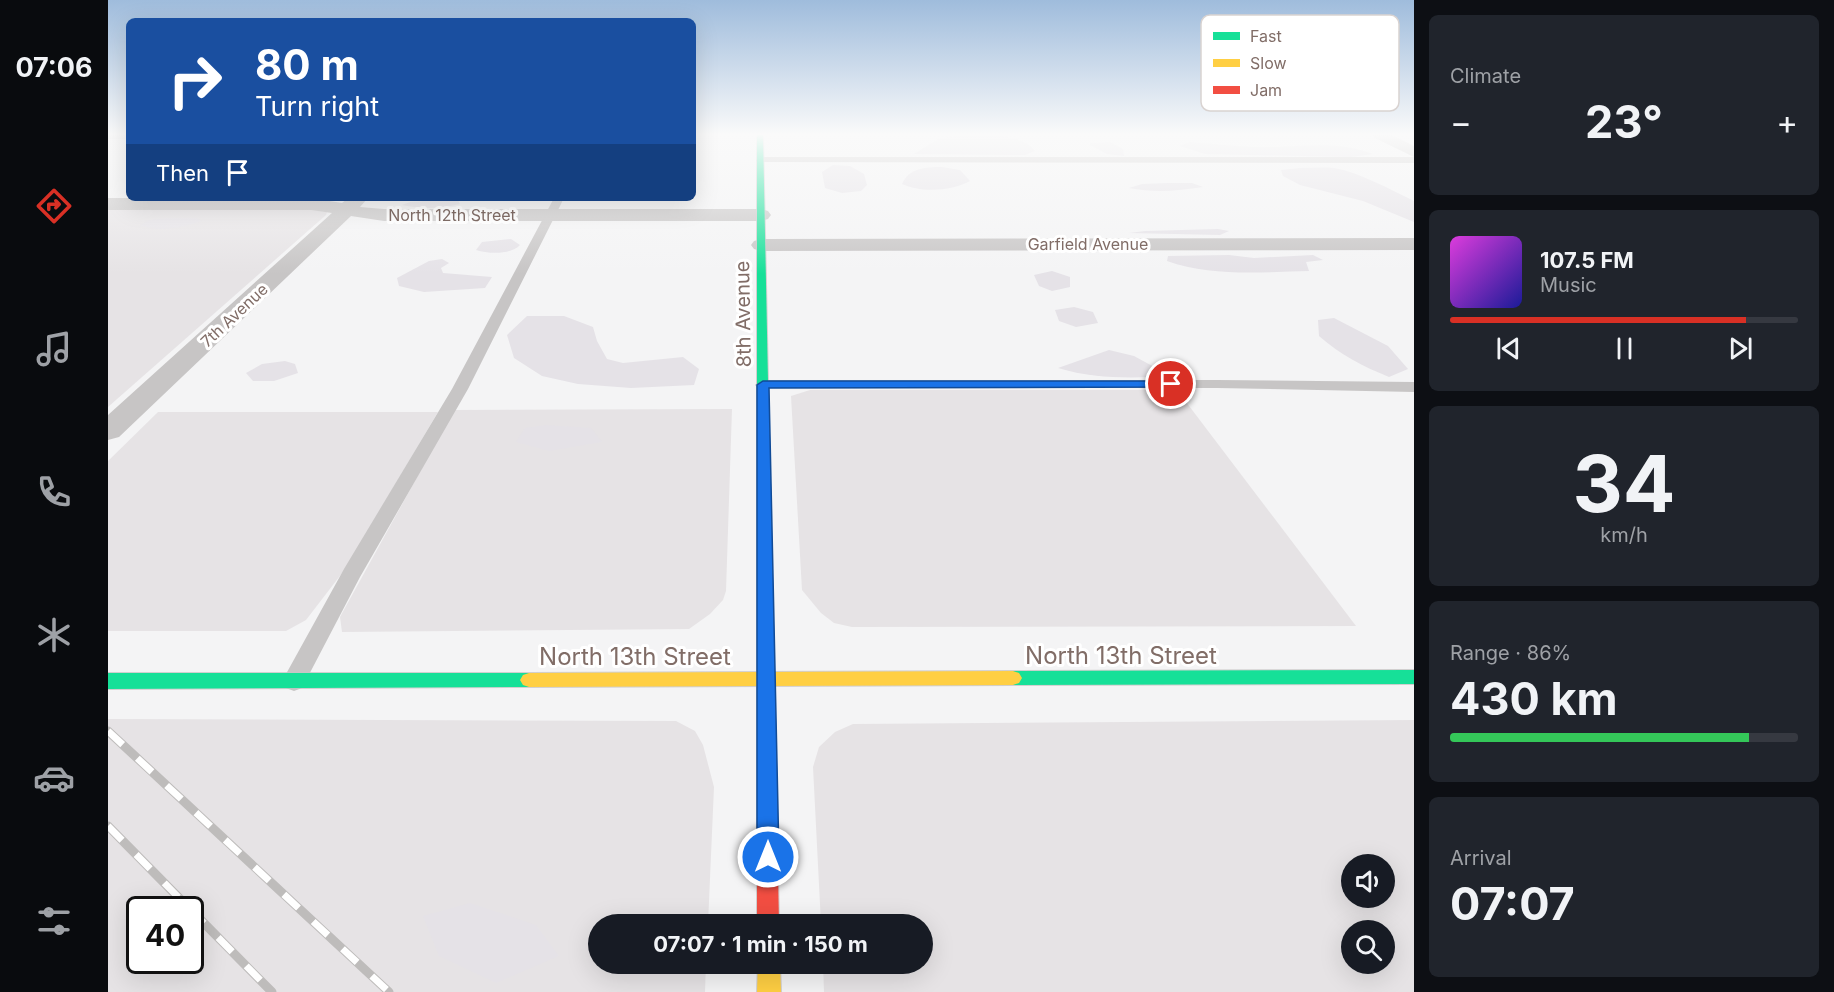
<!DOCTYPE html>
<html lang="en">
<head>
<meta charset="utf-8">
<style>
  body { margin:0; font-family:Inter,sans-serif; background:#20242c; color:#f1f3f6; height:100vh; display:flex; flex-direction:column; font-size:22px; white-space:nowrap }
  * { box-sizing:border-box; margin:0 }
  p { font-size:20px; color:#9ea1a6 }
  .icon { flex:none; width:33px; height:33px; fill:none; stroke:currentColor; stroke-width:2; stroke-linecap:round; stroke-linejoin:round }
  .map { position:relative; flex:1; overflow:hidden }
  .drawer { display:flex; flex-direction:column; gap:15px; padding:15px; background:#0d0f14; width:420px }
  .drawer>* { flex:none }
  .guide { position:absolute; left:18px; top:18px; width:570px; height:183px; border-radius:9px; box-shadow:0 6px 24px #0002; background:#1a4fa0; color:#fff; overflow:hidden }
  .buttons { position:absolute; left:1233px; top:854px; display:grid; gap:12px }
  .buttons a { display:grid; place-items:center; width:54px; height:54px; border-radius:50%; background:#171b24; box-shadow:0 6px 24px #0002; font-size:30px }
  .speed { position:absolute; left:18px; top:896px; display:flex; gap:12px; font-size:30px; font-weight:700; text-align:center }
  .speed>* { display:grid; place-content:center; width:78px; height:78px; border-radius:50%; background:#171b24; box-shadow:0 6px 24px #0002; line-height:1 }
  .speed .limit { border:3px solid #111; border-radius:9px; background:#fff; color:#111 }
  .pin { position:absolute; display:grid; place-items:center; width:51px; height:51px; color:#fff; margin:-26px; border:3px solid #fff; border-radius:50%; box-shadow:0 2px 6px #0007 }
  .me { position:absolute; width:66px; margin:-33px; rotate:0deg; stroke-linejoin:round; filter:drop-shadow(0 0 4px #0008) }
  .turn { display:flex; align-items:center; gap:21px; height:126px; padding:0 30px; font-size:27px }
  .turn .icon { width:78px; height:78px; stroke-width:2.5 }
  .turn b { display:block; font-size:42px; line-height:51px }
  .then { display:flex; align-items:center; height:57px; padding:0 30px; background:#0003; gap:12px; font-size:22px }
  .big { font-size:45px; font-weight:700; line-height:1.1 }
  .drawer .card { flex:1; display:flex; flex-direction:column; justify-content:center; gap:9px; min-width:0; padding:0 21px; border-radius:9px; background:#20242c }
  .drawer .dial { align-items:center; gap:0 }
  .dial b { font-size:78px; line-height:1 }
  .song { display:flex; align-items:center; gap:18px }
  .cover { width:72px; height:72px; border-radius:9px; background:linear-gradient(135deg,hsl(300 70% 55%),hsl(240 70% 35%)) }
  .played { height:6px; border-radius:3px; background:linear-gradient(90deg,#d93025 85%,#363941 85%) }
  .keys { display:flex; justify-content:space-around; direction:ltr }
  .heat { display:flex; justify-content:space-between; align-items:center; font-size:33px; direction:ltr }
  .charge { height:9px; border-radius:4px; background:linear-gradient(90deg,#34c759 86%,#363941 0) }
  .trip { position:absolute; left:480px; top:914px; width:345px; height:60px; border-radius:30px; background:#171b24; box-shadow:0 6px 24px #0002; font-weight:700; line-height:60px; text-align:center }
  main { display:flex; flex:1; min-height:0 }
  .tabs { display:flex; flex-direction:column; width:108px; justify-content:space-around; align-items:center; background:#090b0e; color:#9ea1a6 }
  .tabs .icon { width:42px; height:42px }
  .tabs .selected { color:#d93025 }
  .tabs b { font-size:27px; color:#f1f3f6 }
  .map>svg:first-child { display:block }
</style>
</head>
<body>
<main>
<nav class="tabs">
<b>07:06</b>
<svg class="icon selected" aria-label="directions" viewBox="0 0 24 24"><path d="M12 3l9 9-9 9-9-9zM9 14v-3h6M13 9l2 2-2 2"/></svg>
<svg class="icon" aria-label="music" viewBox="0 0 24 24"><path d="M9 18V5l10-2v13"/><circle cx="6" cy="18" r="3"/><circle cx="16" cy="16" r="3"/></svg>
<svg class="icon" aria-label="phone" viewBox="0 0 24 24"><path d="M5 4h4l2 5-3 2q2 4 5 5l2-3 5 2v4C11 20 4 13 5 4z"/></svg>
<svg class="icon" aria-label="climate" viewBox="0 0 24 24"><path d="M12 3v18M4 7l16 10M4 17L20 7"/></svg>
<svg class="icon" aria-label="car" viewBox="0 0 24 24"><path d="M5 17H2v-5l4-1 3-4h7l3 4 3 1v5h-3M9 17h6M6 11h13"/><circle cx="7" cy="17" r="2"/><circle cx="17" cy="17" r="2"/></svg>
<svg class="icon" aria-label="filters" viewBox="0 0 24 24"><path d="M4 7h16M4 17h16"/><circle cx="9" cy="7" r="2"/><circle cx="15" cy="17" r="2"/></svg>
</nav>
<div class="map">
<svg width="1306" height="992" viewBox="0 0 1306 992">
  <rect width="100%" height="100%" fill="#f4f4f5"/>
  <g fill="#e6e3e5" fill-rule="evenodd">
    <path d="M201 209 219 212 218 215 0 407V210Z"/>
    <path d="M702 390H1069L1248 626 744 627 726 623 713 613 694 590 683 396Z"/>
    <path d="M624 409 618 591 615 600 602 614 581 629 234 632 232 617 346 410Z"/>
    <path d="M50 412H330L238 568 198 620 178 631H0V461Z"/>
    <path d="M0 719 568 721 587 731 595 745 606 787 600 924H490V963H598L597 992H0ZM32 909H82V960H32Z"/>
    <path d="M1306 720V992H716L715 963H814V924H713L705 767 711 747 727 732 745 724ZM1244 864H1276V897H1244ZM1244 930H1276V963H1244Z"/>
  </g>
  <g fill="#e5e2e7">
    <path d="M849 136C872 136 912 131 927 151L917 155 806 154 830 139Z"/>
    <path d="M1002 142 1015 149 1016 156 999 154 982 145V143Z"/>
    <path d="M1082 142C1110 144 1138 148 1165 147 1201 146 1231 141 1265 154L1243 157 1097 154 1072 146Z"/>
    <path d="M725 165 742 166 756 174 759 185 753 191 734 193 717 188 714 172Z"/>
    <path d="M834 167 852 170 862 181C844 191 813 193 794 184 801 168 817 167 834 167Z"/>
    <path d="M1192 168C1203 168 1215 167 1226 168 1253 173 1281 189 1306 201V222L1255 201 1192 185 1175 176 1173 170Z"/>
    <path d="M1060 183H1084L1095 187C1070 191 1046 193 1021 188L1034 184Z"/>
    <path d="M330 200H350L352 204C332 209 314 209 294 205L302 202Z"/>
    <path d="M58 218H88L94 221C74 227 52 233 32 225L42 220Z"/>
    <path d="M1110 229 1121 231 1112 235 1021 233 1037 231Z"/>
    <path d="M403 239 412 245C402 255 381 254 368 250L374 242Z"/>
    <path d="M1121 255 1146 258 1205 255 1215 260 1198 262 1201 271C1154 272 1104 277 1059 261L1060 256Z"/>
    <path d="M334 259 341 263 333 268 335 273 384 277 377 288 316 292 291 286 289 278 321 261Z"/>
    <path d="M944 271 962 277V287L944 291 931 286 926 275Z"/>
    <path d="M966 307 985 312 990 323 968 327 951 321 947 310Z"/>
    <path d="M419 316H456L485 327 489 341 499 359 515 363 575 357 591 369 586 385 523 388 470 384 434 376 406 358 399 335Z"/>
    <path d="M1226 318 1280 346 1300 369 1281 377C1254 366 1233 355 1211 336L1210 320Z"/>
    <path d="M1001 350 1026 356 1048 368 1047 377C1013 378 983 378 950 368Z"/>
    <path d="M177 361 187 364 190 373 166 381H145L138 373 154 364Z"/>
    <path d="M437 425 483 428 494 442 441 451 408 442 417 428Z"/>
    <path d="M362 903 428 925 451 956 388 983 331 956 315 916Z"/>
  </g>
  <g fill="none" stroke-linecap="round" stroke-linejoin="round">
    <defs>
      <g id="fast">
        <path d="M649 135H655L663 531 661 535H651L649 531Z"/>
        <path d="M1306 670V684L905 685 899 683 896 678 899 673 905 671Z"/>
        <path d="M0 673H421L427 675 430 680 427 685 421 687 0 689Z"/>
      </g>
      <g id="slow">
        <path d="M905 671 911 673 914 678 911 683 905 685 421 687 415 685 412 680 415 675 421 673Z"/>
        <path d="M650 963H672L673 992H649Z"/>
      </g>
      <path id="jam" d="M656 526 661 527 663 531 671 924H649V531L651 527Z"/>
    </defs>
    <use href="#fast" stroke="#d1cfcf" stroke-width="2"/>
    <use href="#slow" stroke="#d1cfcf" stroke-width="2"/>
    <use href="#jam" stroke="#d1cfcf" stroke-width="2"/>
    <g fill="#c7c5c5" fill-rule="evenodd">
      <rect x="0" y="135" width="21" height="4"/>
      <path d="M652 157H1306V163L649 162 648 160Z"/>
      <path d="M446 198H456L360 389 252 577 194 688 186 691 178 688 175 681 178 674 236 569 344 389Z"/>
      <path d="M655 380H1109L1306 382V392L1109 388H650L647 385 650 382Z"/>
    </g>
    <g fill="#c7c5c5" fill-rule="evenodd">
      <path d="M1264 135H1284L1306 146V157L1267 138Z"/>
      <path d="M0 198H203L234 203 240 198H260L252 207 276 209H653L660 211 663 215 660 219 653 221H276L243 216 11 437 0 440V415L224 213 203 210H0Z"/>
      <path d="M1306 238V250L653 251 646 249 643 245 646 241 653 239Z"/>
    </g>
    <use href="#fast" fill="#16e098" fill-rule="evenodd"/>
    <use href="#slow" fill="#ffcf43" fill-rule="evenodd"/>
    <use href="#jam" fill="#f24e42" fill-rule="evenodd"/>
    <defs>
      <g id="rail">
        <path d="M0 731 281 992"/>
        <path d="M0 826 82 909"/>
        <path d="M82 909 164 992"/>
      </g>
    </defs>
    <use href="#rail" stroke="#bebcbb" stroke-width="9"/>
    <use href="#rail" stroke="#fff" stroke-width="7" stroke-dasharray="20" stroke-linecap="butt"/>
  </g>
  <linearGradient id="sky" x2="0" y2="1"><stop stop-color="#9fbcdc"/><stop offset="0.49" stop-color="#fafafa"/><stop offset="1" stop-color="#fafafa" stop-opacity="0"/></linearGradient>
  <rect width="1306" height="274" fill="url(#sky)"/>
  <path fill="#1a73e8" stroke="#114b97" stroke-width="1.5" d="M655 381H1063L1068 384 1063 387 661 388 671 857 667 865 660 868 653 865 649 857V385Z"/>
  <g text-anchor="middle" stroke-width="6" stroke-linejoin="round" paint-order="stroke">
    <g font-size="16" fill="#816d67" stroke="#fff">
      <text x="344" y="221">North 12th Street</text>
      <text x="980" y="250">Garfield Avenue</text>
      <text transform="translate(126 315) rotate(-43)" y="6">7th Avenue</text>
    </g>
    <g font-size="20" fill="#816d67" stroke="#fff">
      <text transform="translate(635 314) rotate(-91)" y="7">8th Avenue</text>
    </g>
    <g font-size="24" fill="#816d67" stroke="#fff">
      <text x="1013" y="664">North 13th Street</text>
      <text x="527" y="665">North 13th Street</text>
    </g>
  </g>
  <rect x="1093" y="15" width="198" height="96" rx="9" fill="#fff" stroke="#d9d3d1" stroke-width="1.5"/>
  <rect x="1105" y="32" width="27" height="8" fill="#16e098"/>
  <rect x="1105" y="59" width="27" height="8" fill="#ffcf43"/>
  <rect x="1105" y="86" width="27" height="8" fill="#f24e42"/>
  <g font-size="16" fill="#816d67">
    <text x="1142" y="42">Fast</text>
    <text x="1142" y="69">Slow</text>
    <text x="1142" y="96">Jam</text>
  </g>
</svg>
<div class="buttons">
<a><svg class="icon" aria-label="sound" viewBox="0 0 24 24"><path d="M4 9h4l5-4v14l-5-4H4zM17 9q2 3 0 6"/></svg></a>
<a><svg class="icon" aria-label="search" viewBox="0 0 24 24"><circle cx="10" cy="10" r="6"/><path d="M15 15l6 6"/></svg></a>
</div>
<div class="speed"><div class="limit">40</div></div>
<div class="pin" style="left:1063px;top:384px;background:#d93025"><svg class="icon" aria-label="arrive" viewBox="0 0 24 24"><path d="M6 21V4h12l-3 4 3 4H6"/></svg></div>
<svg class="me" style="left:660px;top:857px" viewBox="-20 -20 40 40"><circle r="17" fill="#1a73e8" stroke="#fff" stroke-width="3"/><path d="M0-11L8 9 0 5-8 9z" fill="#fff"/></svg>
<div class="trip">07:07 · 1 min · 150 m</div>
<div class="guide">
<div class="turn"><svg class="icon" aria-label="right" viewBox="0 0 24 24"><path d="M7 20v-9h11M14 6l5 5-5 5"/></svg><div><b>80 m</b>Turn right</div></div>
<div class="then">Then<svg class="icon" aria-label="arrive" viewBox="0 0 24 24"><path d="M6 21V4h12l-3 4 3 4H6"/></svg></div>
</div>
</div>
<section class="drawer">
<div class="card"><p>Climate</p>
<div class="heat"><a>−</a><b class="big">23°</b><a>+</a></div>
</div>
<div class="card">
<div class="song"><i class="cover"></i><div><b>107.5 FM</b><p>Music</p></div></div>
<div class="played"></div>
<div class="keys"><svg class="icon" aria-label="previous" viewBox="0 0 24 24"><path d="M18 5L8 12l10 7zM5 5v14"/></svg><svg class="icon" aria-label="pause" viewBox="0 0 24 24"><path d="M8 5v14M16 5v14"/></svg><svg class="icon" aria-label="next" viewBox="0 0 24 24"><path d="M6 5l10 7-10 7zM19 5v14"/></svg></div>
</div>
<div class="card dial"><b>34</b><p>km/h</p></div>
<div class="card"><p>Range · 86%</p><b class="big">430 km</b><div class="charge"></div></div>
<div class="card"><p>Arrival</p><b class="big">07:07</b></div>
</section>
</main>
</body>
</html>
